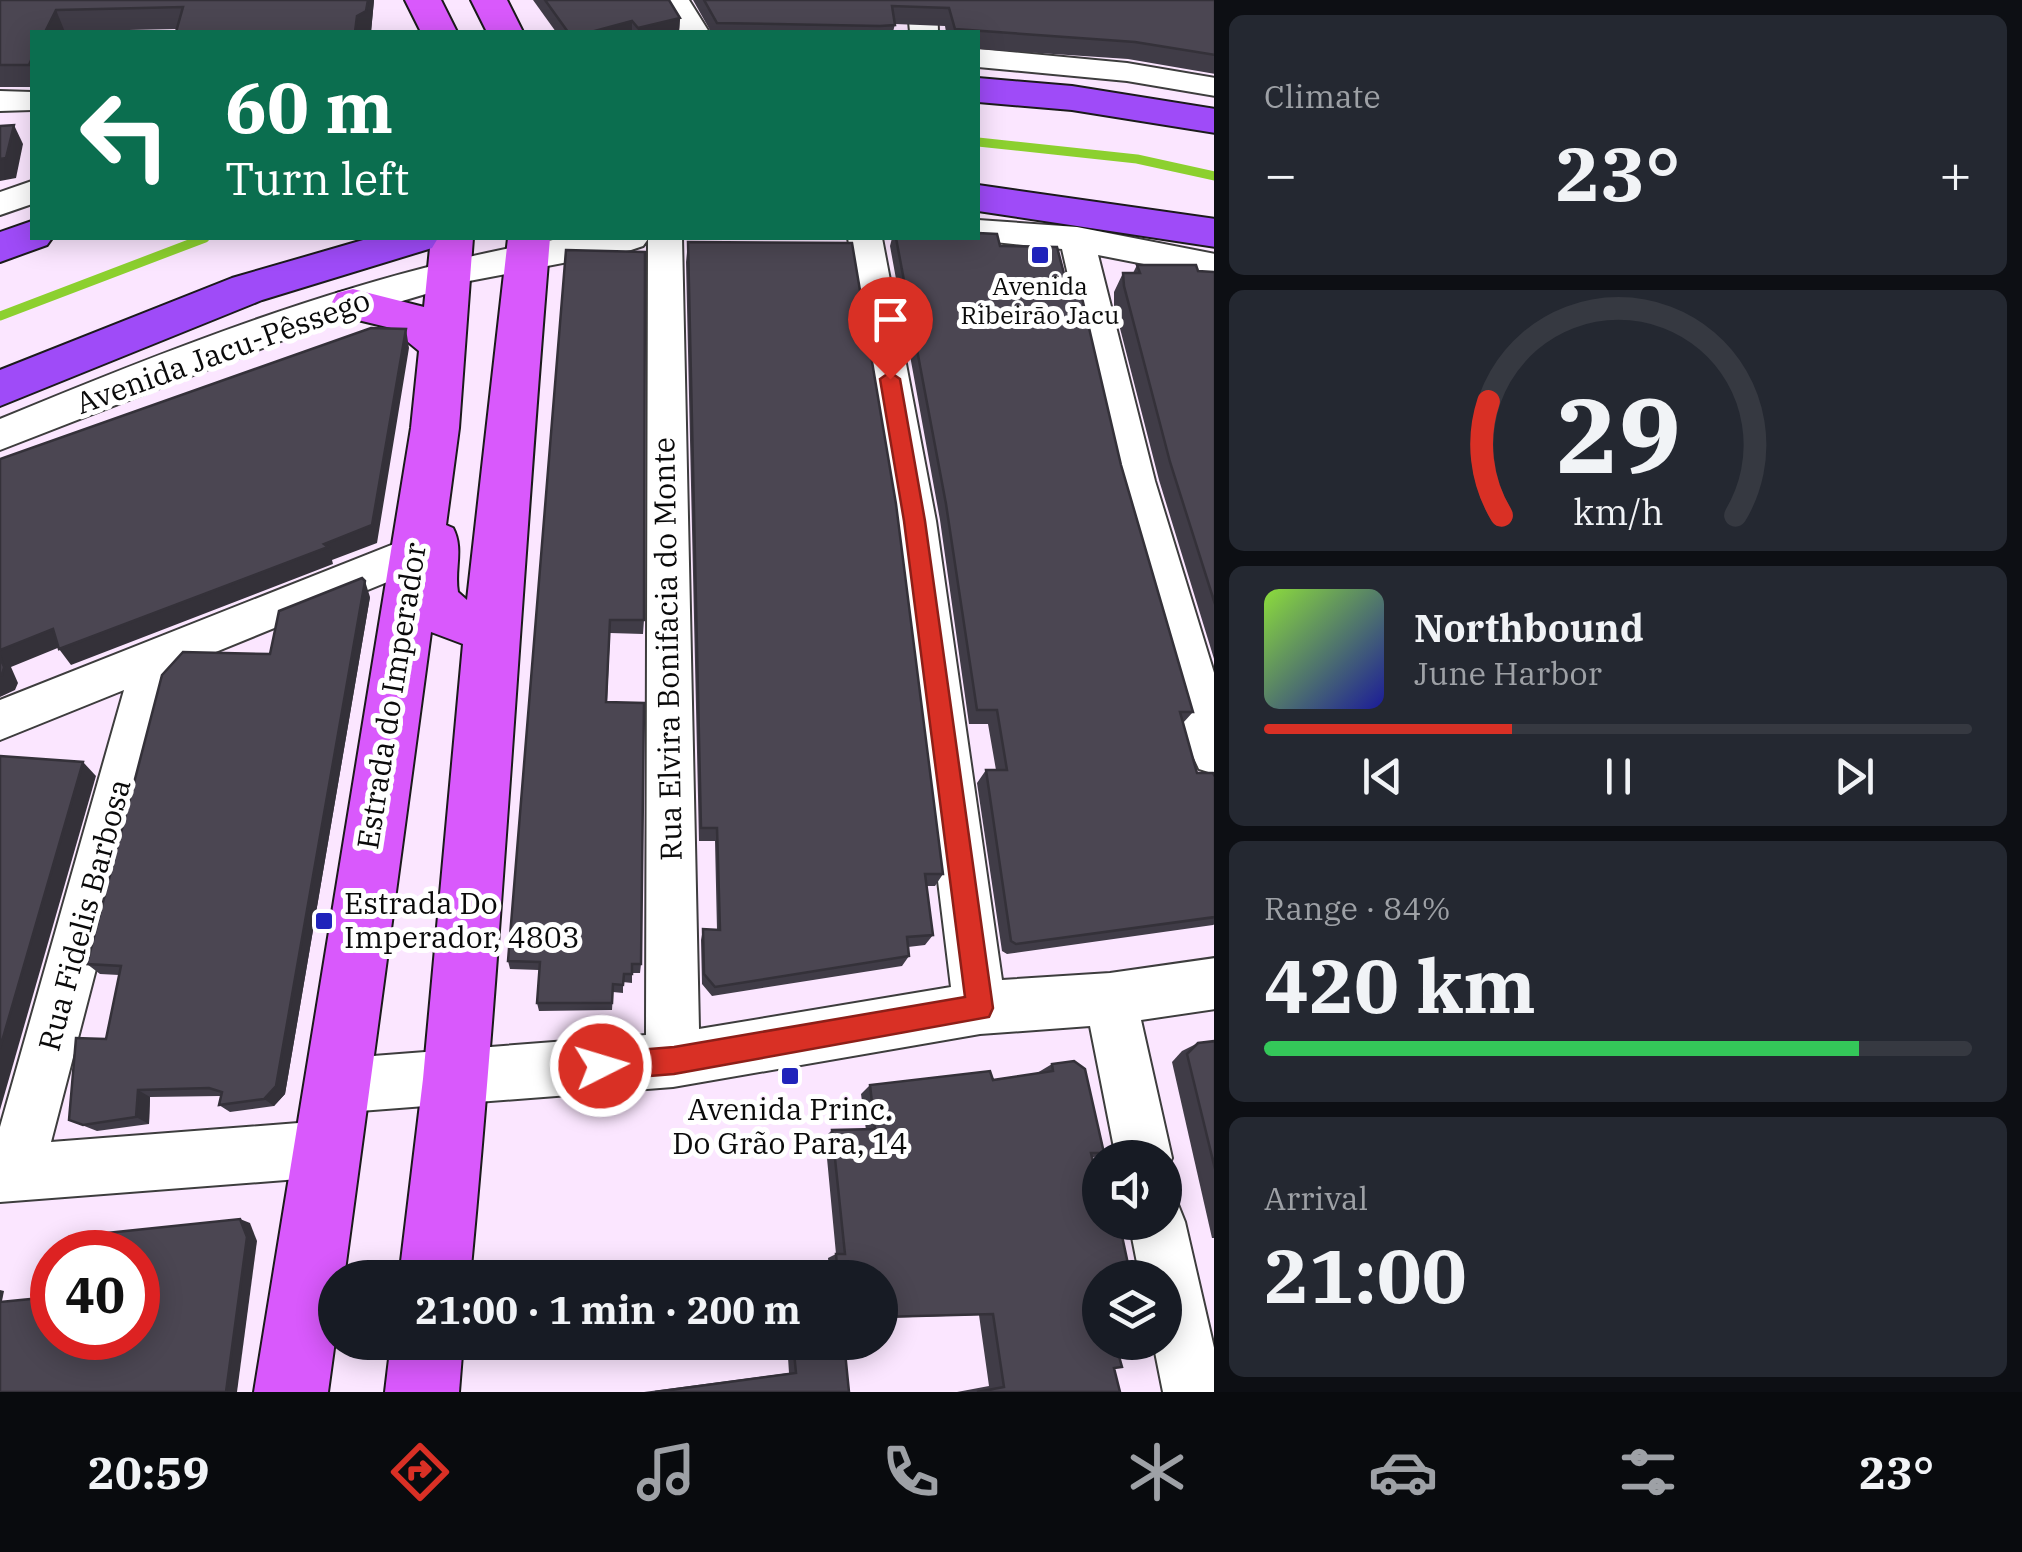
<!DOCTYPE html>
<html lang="en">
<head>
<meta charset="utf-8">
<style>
  body { margin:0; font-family:"IBM Plex Serif",serif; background:#242831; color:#f1f3f6; height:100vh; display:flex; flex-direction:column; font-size:38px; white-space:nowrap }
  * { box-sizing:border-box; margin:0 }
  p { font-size:32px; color:#9ea1a6 }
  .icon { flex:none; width:55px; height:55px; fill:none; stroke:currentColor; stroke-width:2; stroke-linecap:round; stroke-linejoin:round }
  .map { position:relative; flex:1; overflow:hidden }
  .panel { display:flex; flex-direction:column; gap:15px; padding:15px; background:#0d0f14; width:808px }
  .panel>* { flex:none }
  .top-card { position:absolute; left:30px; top:30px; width:950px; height:210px; border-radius:0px; box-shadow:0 5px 25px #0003; background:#0b6e4f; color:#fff; overflow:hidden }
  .tools { position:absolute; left:1082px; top:1140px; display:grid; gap:20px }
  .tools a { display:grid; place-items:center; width:100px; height:100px; border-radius:50%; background:#171b24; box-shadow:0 5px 25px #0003; font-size:50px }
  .speed { position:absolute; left:30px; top:1230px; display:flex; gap:20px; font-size:50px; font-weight:700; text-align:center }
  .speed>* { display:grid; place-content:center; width:130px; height:130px; border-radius:50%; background:#171b24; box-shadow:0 5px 25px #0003; line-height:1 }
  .speed .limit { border:15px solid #d22; background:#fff; color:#111 }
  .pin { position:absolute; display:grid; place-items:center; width:85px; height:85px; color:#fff; margin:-102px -42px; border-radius:50% 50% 50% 0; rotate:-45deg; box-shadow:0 0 10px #0007 }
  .pin .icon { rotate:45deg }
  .me { position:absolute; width:110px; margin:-55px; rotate:85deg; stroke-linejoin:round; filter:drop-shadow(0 0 8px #0008) }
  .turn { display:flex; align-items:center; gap:35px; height:210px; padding:0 30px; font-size:45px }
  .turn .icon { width:130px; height:130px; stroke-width:2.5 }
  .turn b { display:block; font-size:70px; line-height:85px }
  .big { font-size:75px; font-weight:700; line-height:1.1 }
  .panel .widget { flex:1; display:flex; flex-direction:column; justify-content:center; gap:15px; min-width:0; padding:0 35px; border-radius:15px; background:#242831 }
  .panel .dial { align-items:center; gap:0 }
  .dial svg { height:260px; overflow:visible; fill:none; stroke:#363941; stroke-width:7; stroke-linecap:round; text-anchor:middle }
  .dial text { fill:#f1f3f6; stroke:none }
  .song { display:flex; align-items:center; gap:30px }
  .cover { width:120px; height:120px; border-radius:15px; background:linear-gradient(135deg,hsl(90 70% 55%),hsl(240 70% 35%)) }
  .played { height:10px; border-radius:5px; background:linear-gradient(90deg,#d93025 35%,#363941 35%) }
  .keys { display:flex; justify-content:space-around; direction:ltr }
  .heat { display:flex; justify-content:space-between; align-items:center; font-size:55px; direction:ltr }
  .charge { height:15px; border-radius:8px; background:linear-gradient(90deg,#34c759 84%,#363941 0) }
  .trip { position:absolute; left:318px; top:1260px; width:580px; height:100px; border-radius:50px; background:#171b24; box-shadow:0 5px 25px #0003; font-weight:700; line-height:100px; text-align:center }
  .tabs { display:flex; height:160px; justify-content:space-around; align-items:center; background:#090b0e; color:#9ea1a6 }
  .tabs .icon { width:70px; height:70px }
  .tabs .active { color:#d93025 }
  .tabs b { font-size:45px; color:#f1f3f6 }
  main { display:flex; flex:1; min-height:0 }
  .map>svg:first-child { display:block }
</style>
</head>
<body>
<main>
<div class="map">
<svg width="1215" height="1392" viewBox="0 0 1215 1392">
  <rect width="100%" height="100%" fill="#fbe6ff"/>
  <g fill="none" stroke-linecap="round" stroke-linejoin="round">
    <g stroke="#8cd02f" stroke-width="9">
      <path d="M978 142 1137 159 1215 176"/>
      <path d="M0 316 205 238"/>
    </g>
    <defs>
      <g id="minor">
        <path d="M659 0H689L709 32H679Z"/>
        <path d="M907 0H937L938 32H910Z"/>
        <path d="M978 49 1127 63 1215 78V96L1127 81 978 67Z"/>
        <path d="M0 91 32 92V110L0 111Z"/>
        <path d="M32 181V204L0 215V192Z"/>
        <path d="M978 220 1077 227 1215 254V278L1098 255 1155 481 1215 676V774L1199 769 1192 754 1115 481 1062 249 966 239 978 238Z"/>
        <path d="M564 238H682L699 1029 951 987 894 521 848 238H882L936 521 1002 980 1110 973 1215 958V1009L1141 1020 1172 1158 1165 1174V1158H1116L1090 1026 980 1034 673 1087 334 1113 315 1105 307 1086 315 1067 334 1059 646 1035 648 239 643 246 631 250 469 281 322 325 0 450V419C181 344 369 270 564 238Z"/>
        <path d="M414 536 429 541 435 553 429 565 174 669 51 1142 324 1121 344 1129 352 1149 344 1169 324 1177 0 1202V1127L124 690 0 740V700Z"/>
        <path d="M1165 1197 1177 1202 1185 1222 1215 1352V1392H1163L1153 1342H1165V1278H1140L1129 1222H1165Z"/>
      </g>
      <g id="major">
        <path d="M405 0H441L457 32H421Z"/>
        <path d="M471 0H507L523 32H487Z"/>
        <path d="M431 238H473L459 428 446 525 453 528C464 549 454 569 458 592L467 600 508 238H550C521 584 503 932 470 1278H399L423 1079 463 644 431 632 344 1278H335V1341L328 1392H254L411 428 419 351 391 328 337 315 331 304 337 293 353 289 424 307Z"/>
        <path d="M391 1342H463L459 1392H385Z"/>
      </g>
      <g id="highway">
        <path d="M978 78 1072 86 1215 109V133L1072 110 978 102Z"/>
        <path d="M978 185 1215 219V247L978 211Z"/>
        <path d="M32 221V238H52L47 245 0 262V232Z"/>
        <path d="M370 238H438L432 248 262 300 0 406V370L232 278Z"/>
      </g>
    </defs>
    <use href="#minor" stroke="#3d3d3d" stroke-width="4"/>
    <use href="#major" stroke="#1b1b1b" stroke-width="4"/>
    <use href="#highway" stroke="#1b1b1b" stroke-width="4"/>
    <use href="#minor" fill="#fff" fill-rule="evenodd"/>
    <use href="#major" fill="#d959fc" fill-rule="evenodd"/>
    <use href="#highway" fill="#9f4bf8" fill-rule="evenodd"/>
  </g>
  <g fill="#403c47">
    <path d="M0 0H374L371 32 177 29 32 32V87H0Z"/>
    <path d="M533 0H669L680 18 679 32H556Z"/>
    <path d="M693 0H1215V74L1128 59 978 49V32H946L945 26 895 24 893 32H711Z"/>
    <path d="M892 238H978L1000 246 1067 285 1121 465 1193 712 1183 723 1197 773 1215 777V924L1213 925 1007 954 1002 951 977 783 986 770H996L988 724H969L940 520 890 246Z"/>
    <path d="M688 242 943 874 935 886H927L933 935 925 945 908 947 909 956 902 966 712 996 702 984 701 940 703 929 717 930 715 841H699L686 262Z"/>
    <path d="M566 250 644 620 643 634 610 633 607 702 641 964 640 973H632V983L623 982V993L613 992 612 1010 539 1011 537 1003 539 970 510 969 508 961Z"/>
    <path d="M1137 265 1215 272V662L1159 480 1114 305V292L1123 273H1133Z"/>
    <path d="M370 597 285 1094 274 1106 230 1112 219 1105 221 1096H220L150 1097 149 1124 97 1131 69 1120 106 1039 119 975 100 974 87 964 270 654Z"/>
    <path d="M1215 1041V1238H1212L1172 1062 1182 1051 1198 1043Z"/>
    <path d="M1052 1064 1104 1153 1092 1158 1100 1286 1114 1368 1120 1392H957L989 1386 979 1315 880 1318V1278H830L828 1258 836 1254 825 1137 832 1130H866L861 1094 870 1085 993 1080 1037 1073Z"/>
    <path d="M787 1342H844L849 1392H644L789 1373Z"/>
  </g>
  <g fill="#343139">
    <path d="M368 0H374L371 32H355L357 16Z"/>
    <path d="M56 10 65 32H45Z"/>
    <path d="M680 18 679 32H638V28Z"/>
    <path d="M632 21V32H591Z"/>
    <path d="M14 125 23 144 16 178 0 181V159Z"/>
    <path d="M406 329 409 348 377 543 332 560 333 564 71 665 59 649 324 544Z"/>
    <path d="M365 581 370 597 285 1094 274 1106 264 1099Z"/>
    <path d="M53 629 65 645 11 667 18 683 15 690 0 697V650Z"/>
    <path d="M83 762 96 776 0 1110V1048Z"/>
    <path d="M138 1090 150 1097 149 1124 136 1117Z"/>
    <path d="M240 1219 250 1223 257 1241 237 1392H226Z"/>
    <path d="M0 1290 4 1291 1 1306 0 1305Z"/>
  </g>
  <g fill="#4b4652" stroke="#343139" stroke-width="2.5">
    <path d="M0 0H368L366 11 357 16 355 32H176L183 7 56 10 45 32H32V58L29 65H0Z"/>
    <path d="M545 0H669L680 18 638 28 632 21 591 32H568Z"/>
    <path d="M704 0H1215V55L1135 42 955 29 949 8 892 6 895 25 880 26 717 23Z"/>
    <path d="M14 125 6 158 0 159V126Z"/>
    <path d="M978 233 997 234 1000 246 1057 247 1067 285H1079L1121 465 1193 712H1180L1197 773H1213L1215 777V917L1016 944 1011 941 986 770H1007L997 710H977L946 504 896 238H978Z"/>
    <path d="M688 242 852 243 896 504 943 874H925L933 935 907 937 909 956 715 987 704 974 703 929 720 930 717 828H701Z"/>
    <path d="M566 250 645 252 644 620H610L606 702 644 703 641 964H632V974H624L623 985 613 984 612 1003H537L540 962 508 961Z"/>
    <path d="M1137 265H1196L1198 271 1215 272V604L1170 462 1124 286 1123 273H1140Z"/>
    <path d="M371 328 406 329 372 525 324 544 328 547 59 649 53 629 0 650V459Z"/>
    <path d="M362 578 365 581 276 1086 264 1099 219 1105 222 1092 209 1088 138 1090 136 1117 83 1125 69 1120 76 1038 106 1039 121 966 87 964 162 675 183 652 270 654 279 611Z"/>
    <path d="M0 656 4 667 2 675H0Z"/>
    <path d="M0 756 83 762 0 1048Z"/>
    <path d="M1215 1041V1169L1187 1054 1198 1043Z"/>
    <path d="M1074 1061 1085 1069 1104 1153H1091L1100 1195V1222H1119L1131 1278H1100V1342H1115L1122 1367 1114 1368 1120 1392H977L1004 1387 993 1314 880 1317V1278H838L836 1254H845L832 1130 875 1129 870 1085 990 1071 993 1080 1053 1071 1052 1064Z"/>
    <path d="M240 1219 247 1237 226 1392H0V1302L52 1297V1338H138V1252H67L69 1237Z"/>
    <path d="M793 1342H844L849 1392H655L796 1373Z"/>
  </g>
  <path fill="#d93025" stroke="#8d1f18" stroke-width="2.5" d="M890 372 900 379 925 521 993 1008 989 1017 674 1074 601 1080 591 1076 588 1066 591 1057 601 1053 674 1047 965 997 904 521 880 379Z"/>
  <g fill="#2023bb" stroke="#fff" stroke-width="4">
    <rect x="1030" y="245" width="20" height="20" rx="5"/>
    <rect x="314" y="911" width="20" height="20" rx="5"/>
    <rect x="780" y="1066" width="20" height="20" rx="5"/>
  </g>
  <g text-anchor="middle" stroke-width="10" stroke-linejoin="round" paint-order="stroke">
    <g font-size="25" fill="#0a0a0a" stroke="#fff">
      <text x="1040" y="295">Avenida<tspan x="1040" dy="29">Ribeirão Jacu</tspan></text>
    </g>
    <g font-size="30" fill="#0a0a0a" stroke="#fff">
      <text transform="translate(223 352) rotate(-20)" y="10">Avenida Jacu-Pêssego</text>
      <text transform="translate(668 649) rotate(-91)" y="10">Rua Elvira Bonifacia do Monte</text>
      <text transform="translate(392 696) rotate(-81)" y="10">Estrada do Imperador</text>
      <text transform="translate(85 915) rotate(-75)" y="10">Rua Fidelis Barbosa</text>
    </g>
    <g font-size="30" fill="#0a0a0a" stroke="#fff" text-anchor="start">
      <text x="344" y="914">Estrada Do<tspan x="344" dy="34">Imperador, 4803</tspan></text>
      <text x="790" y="1120" text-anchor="middle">Avenida Princ.<tspan x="790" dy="34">Do Grão Para, 14</tspan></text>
    </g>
  </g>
</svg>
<div class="tools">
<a><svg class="icon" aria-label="sound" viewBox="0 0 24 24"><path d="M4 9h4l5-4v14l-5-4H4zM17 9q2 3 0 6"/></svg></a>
<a><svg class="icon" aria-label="layers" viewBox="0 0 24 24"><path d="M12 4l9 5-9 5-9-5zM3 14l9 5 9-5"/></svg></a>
</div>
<div class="speed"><div class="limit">40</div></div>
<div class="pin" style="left:890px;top:379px;background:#d93025"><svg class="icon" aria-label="arrive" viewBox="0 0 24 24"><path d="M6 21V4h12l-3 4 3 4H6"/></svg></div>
<svg class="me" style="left:601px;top:1066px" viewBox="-20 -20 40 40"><circle r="17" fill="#d93025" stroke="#fff" stroke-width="3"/><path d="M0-11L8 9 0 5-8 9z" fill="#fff"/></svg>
<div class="trip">21:00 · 1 min · 200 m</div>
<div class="top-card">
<div class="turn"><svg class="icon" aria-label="left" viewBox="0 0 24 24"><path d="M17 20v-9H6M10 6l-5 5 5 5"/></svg><div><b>60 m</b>Turn left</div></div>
</div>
</div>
<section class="panel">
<div class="widget"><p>Climate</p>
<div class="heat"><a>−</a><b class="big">23°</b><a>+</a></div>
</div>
<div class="widget dial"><svg viewBox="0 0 100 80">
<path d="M14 69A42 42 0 1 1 86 69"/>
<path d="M14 69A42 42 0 0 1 10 34" stroke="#d93025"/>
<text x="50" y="56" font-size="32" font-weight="700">29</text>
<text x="50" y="72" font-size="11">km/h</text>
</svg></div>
<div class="widget">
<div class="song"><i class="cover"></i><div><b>Northbound</b><p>June Harbor</p></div></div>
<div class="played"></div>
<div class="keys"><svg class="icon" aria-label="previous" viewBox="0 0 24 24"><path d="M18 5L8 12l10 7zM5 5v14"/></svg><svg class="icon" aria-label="pause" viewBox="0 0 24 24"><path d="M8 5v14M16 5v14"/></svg><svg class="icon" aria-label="next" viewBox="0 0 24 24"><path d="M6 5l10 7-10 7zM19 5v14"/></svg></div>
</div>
<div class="widget"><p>Range · 84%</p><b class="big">420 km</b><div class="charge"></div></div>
<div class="widget"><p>Arrival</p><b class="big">21:00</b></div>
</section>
</main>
<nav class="tabs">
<b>20:59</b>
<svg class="icon active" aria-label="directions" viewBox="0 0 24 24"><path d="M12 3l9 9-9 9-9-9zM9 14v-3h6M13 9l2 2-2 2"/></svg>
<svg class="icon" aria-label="music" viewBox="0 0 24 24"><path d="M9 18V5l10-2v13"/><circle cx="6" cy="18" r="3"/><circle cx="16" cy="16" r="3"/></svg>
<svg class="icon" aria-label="phone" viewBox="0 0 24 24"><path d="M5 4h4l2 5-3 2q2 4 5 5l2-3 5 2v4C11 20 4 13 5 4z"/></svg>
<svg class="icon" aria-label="climate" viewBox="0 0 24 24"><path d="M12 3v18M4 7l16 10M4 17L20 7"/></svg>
<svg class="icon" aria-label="car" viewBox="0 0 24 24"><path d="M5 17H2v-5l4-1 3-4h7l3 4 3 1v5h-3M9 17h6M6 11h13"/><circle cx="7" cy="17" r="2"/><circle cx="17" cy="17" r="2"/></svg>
<svg class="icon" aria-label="filters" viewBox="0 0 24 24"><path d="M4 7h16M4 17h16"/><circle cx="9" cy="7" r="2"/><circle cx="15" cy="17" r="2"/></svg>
<b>23°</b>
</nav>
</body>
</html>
